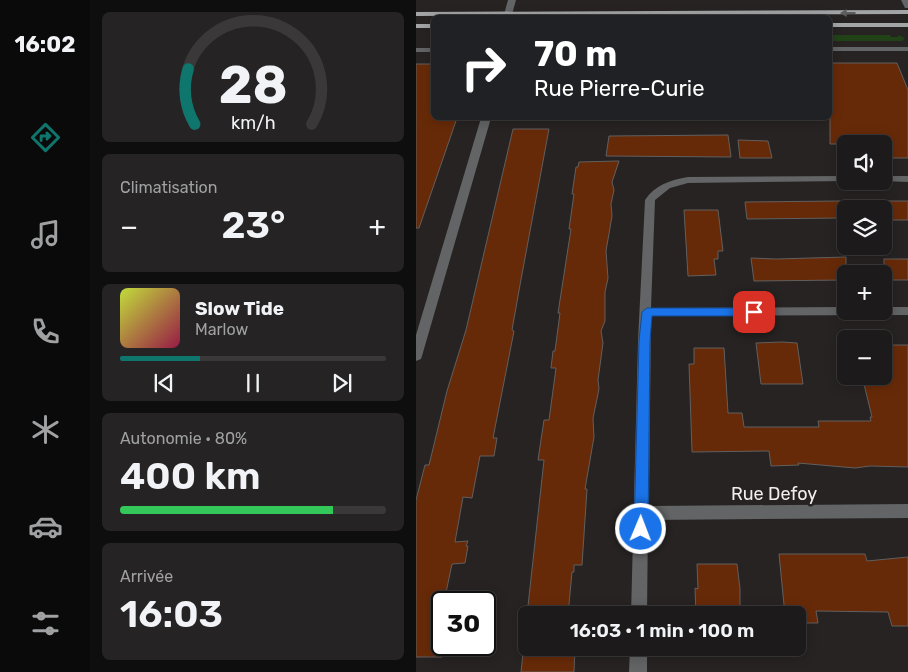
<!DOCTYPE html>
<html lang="fr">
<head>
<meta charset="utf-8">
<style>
  body { margin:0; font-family:Rubik,sans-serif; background:#252323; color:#f1f3f6; height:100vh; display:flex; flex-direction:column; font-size:19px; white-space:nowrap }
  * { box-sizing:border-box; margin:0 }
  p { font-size:16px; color:#a0a1a2 }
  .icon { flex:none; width:28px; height:28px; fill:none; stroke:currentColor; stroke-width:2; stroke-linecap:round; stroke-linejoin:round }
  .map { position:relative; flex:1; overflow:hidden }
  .panel { display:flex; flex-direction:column; gap:12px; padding:12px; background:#0f0e0e; width:326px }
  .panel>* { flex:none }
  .top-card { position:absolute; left:15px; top:15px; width:401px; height:105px; border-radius:8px; box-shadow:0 2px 12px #0003,0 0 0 1px #3a3839; background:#202124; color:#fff; overflow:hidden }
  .buttons { position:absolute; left:421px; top:135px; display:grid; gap:10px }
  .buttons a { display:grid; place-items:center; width:55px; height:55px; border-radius:8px; background:#1c1a1a; box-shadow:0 2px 12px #0003,0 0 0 1px #3a3839; font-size:25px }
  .speed { position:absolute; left:15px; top:591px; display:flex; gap:10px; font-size:25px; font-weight:700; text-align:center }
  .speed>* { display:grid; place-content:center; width:65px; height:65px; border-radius:50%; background:#1c1a1a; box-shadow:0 2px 12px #0003,0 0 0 1px #3a3839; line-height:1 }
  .speed .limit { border:2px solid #111; border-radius:8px; background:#fff; color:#111 }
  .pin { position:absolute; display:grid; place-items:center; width:42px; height:42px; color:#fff; margin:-21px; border-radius:10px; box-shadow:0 2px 8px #0006 }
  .me { position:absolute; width:55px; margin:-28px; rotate:1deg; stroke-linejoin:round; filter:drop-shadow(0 0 4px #0008) }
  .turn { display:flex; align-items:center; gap:18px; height:105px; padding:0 20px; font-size:22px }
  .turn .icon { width:65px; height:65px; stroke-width:2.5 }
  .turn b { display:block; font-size:35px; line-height:42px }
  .big { font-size:38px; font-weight:600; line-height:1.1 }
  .panel .widget { flex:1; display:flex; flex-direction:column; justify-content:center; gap:8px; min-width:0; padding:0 18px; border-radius:8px; background:#252323 }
  .panel .dial { align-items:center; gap:0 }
  .dial svg { height:130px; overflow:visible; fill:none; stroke:#3a3839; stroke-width:7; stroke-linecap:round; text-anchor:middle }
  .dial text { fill:#f1f3f6; stroke:none }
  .song { display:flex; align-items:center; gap:15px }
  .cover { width:60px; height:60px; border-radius:8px; background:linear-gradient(135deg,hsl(70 70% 55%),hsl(340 70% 35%)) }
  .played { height:5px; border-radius:2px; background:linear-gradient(90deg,#0f766e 30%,#3a3839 30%) }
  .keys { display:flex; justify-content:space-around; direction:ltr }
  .heat { display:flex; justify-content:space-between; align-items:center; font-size:28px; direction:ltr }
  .charge { height:8px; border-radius:4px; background:linear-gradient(90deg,#34c759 80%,#3a3839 0) }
  .trip { position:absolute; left:102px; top:606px; width:288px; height:50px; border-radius:8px; background:#1c1a1a; box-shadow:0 2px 12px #0003,0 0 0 1px #3a3839; font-weight:600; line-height:50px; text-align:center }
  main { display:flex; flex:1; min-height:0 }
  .dock { display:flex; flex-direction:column; width:90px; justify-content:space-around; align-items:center; background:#0b0a0a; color:#a0a1a2 }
  .dock .icon { width:35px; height:35px }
  .dock .current { color:#0f766e }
  .dock b { font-size:22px; color:#f1f3f6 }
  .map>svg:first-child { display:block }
</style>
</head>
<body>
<main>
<nav class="dock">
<b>16:02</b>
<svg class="icon current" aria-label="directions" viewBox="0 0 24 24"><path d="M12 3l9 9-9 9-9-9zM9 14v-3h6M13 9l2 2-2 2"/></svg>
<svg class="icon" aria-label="music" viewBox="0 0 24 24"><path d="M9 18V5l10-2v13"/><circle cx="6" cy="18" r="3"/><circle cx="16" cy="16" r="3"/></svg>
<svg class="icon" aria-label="phone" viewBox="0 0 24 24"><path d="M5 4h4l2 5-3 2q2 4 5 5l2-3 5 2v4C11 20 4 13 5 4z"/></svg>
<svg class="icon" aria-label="climate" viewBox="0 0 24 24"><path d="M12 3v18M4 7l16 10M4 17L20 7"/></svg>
<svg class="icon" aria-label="car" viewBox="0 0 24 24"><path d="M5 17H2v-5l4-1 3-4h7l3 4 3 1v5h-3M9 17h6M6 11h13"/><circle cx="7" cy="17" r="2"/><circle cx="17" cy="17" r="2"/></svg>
<svg class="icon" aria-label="filters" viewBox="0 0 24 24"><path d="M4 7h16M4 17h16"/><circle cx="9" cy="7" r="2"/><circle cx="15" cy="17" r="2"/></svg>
</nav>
<section class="panel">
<div class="widget dial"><svg viewBox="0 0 100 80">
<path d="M14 69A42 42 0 1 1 86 69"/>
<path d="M14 69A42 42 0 0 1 10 35" stroke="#0f766e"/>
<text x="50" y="56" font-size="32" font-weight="700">28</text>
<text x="50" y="72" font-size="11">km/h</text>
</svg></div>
<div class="widget"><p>Climatisation</p>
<div class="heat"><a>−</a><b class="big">23°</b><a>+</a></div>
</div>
<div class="widget">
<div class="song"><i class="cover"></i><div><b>Slow Tide</b><p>Marlow</p></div></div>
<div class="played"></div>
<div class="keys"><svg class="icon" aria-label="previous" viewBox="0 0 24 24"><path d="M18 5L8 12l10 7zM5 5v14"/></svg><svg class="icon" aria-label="pause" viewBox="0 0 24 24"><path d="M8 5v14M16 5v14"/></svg><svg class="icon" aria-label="next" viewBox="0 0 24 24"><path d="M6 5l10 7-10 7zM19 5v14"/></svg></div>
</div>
<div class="widget"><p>Autonomie · 80%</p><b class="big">400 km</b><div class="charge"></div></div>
<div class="widget"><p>Arrivée</p><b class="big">16:03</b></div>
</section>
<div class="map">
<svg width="492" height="672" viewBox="0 0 492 672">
  <rect width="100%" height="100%" fill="#262322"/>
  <path fill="#214216" d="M414 35H474L475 37H482V35L489 38 486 41H414Z"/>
  <g fill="#672a08" stroke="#625f5e">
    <path d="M414 63H481L492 90V158H468V144H414Z"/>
    <path d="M0 64H18V118H41L3 228H0Z"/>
    <path d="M97 129H133L104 285 96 330 98 331 77 438H81L78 456H64L56 498 47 497 39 542 52 541 50 546H52L49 563 36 564 28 602H26V657H0V500L9 465H13L31 391 50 330Z"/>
    <path d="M312 135 315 157 190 156 193 136Z"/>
    <path d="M322 140 352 141 356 158H324Z"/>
    <path d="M203 161 196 182 198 190 195 204 196 216 190 251 192 278 189 292V321L185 331 187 343 182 380 183 389 177 418 178 437 169 489H171L166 565H158V572H156L152 615H111L128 460H122L128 420H133L140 368H135L137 351H139L144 313H142L155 229H153L158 194H156L160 167H162L163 162Z"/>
    <path d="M424 201 428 218 331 219 329 202Z"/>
    <rect x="468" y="201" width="24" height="19"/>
    <path d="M268 210H302L307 251H302V259H298L300 275 272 276Z"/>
    <path d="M430 257V280L338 281 335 258 360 259Z"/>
    <rect x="468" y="259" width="24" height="21"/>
    <path d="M366 342 381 343 387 384H345L340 343Z"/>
    <path d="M468 345H492V467L454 466 439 468 382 463 383 465 355 466 353 451 276 452 273 364H278V348H308L312 413H326L328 427H403L402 421H455L454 417H456L446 376H468Z"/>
    <path d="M363 554H449L451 561 492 557V626H476L472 612 400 611 402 623H381V615H369Z"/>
    <path d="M281 564H321L324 589V615H280L279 588 282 589Z"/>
    <path d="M111 615V648H159L158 672H105Z"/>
  </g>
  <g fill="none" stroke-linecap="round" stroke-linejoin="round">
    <g fill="#636465" fill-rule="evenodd">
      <path d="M92 0H100L95 18H87Z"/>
      <path d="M485 0H492V8H489Z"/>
      <rect x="414" y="47" width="78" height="4"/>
      <rect x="0" y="48" width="18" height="4"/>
      <path d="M65 118H75L6 356 5 359 0 361V335Z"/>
      <path d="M430 176V181H433L272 183 254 188 239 200 235 308 430 307V311H468V307H492V315L235 316 233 506 492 504V518L232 520 231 615H215L222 341 229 200C239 185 254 180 272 177Z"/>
      <path d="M468 176H492V182L465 181H468Z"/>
      <path d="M214 648H231V672H213Z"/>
    </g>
    <g fill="#a2a4a6" fill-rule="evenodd">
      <path d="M492 10V14L0 16V12Z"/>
      <rect x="414" y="23" width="78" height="4"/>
      <rect x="0" y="24" width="18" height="4"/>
    </g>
  </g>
  <defs><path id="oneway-solid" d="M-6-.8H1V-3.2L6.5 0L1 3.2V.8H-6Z" transform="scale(1.25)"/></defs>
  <use fill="#5e5d5d" href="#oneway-solid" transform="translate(432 13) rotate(180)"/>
  <path fill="#1a73e8" stroke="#114b97" d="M231 308H338L344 312 338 316H236L234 341 232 529 230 533 225 535 220 533 218 529 223 341 226 312Z"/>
  <g text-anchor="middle" stroke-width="5" stroke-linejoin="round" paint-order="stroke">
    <g font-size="18" fill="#f1efee" stroke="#262322">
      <text x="358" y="500">Rue Defoy</text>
    </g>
  </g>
</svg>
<div class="buttons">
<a><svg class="icon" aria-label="sound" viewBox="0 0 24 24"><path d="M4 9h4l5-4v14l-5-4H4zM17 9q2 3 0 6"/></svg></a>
<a><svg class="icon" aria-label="layers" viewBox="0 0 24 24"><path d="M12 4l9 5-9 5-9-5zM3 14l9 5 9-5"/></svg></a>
<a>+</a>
<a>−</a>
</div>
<div class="speed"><div class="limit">30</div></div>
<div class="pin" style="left:338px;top:312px;background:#d93025"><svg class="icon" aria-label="arrive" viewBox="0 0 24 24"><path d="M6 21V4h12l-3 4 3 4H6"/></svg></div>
<svg class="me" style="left:225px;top:529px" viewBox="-20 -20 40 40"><circle r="17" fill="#1a73e8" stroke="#fff" stroke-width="3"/><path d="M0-11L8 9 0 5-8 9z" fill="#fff"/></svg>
<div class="trip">16:03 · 1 min · 100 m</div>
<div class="top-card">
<div class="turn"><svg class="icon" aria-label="right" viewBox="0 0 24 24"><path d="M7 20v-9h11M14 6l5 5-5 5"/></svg><div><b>70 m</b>Rue Pierre-Curie</div></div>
</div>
</div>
</main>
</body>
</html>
